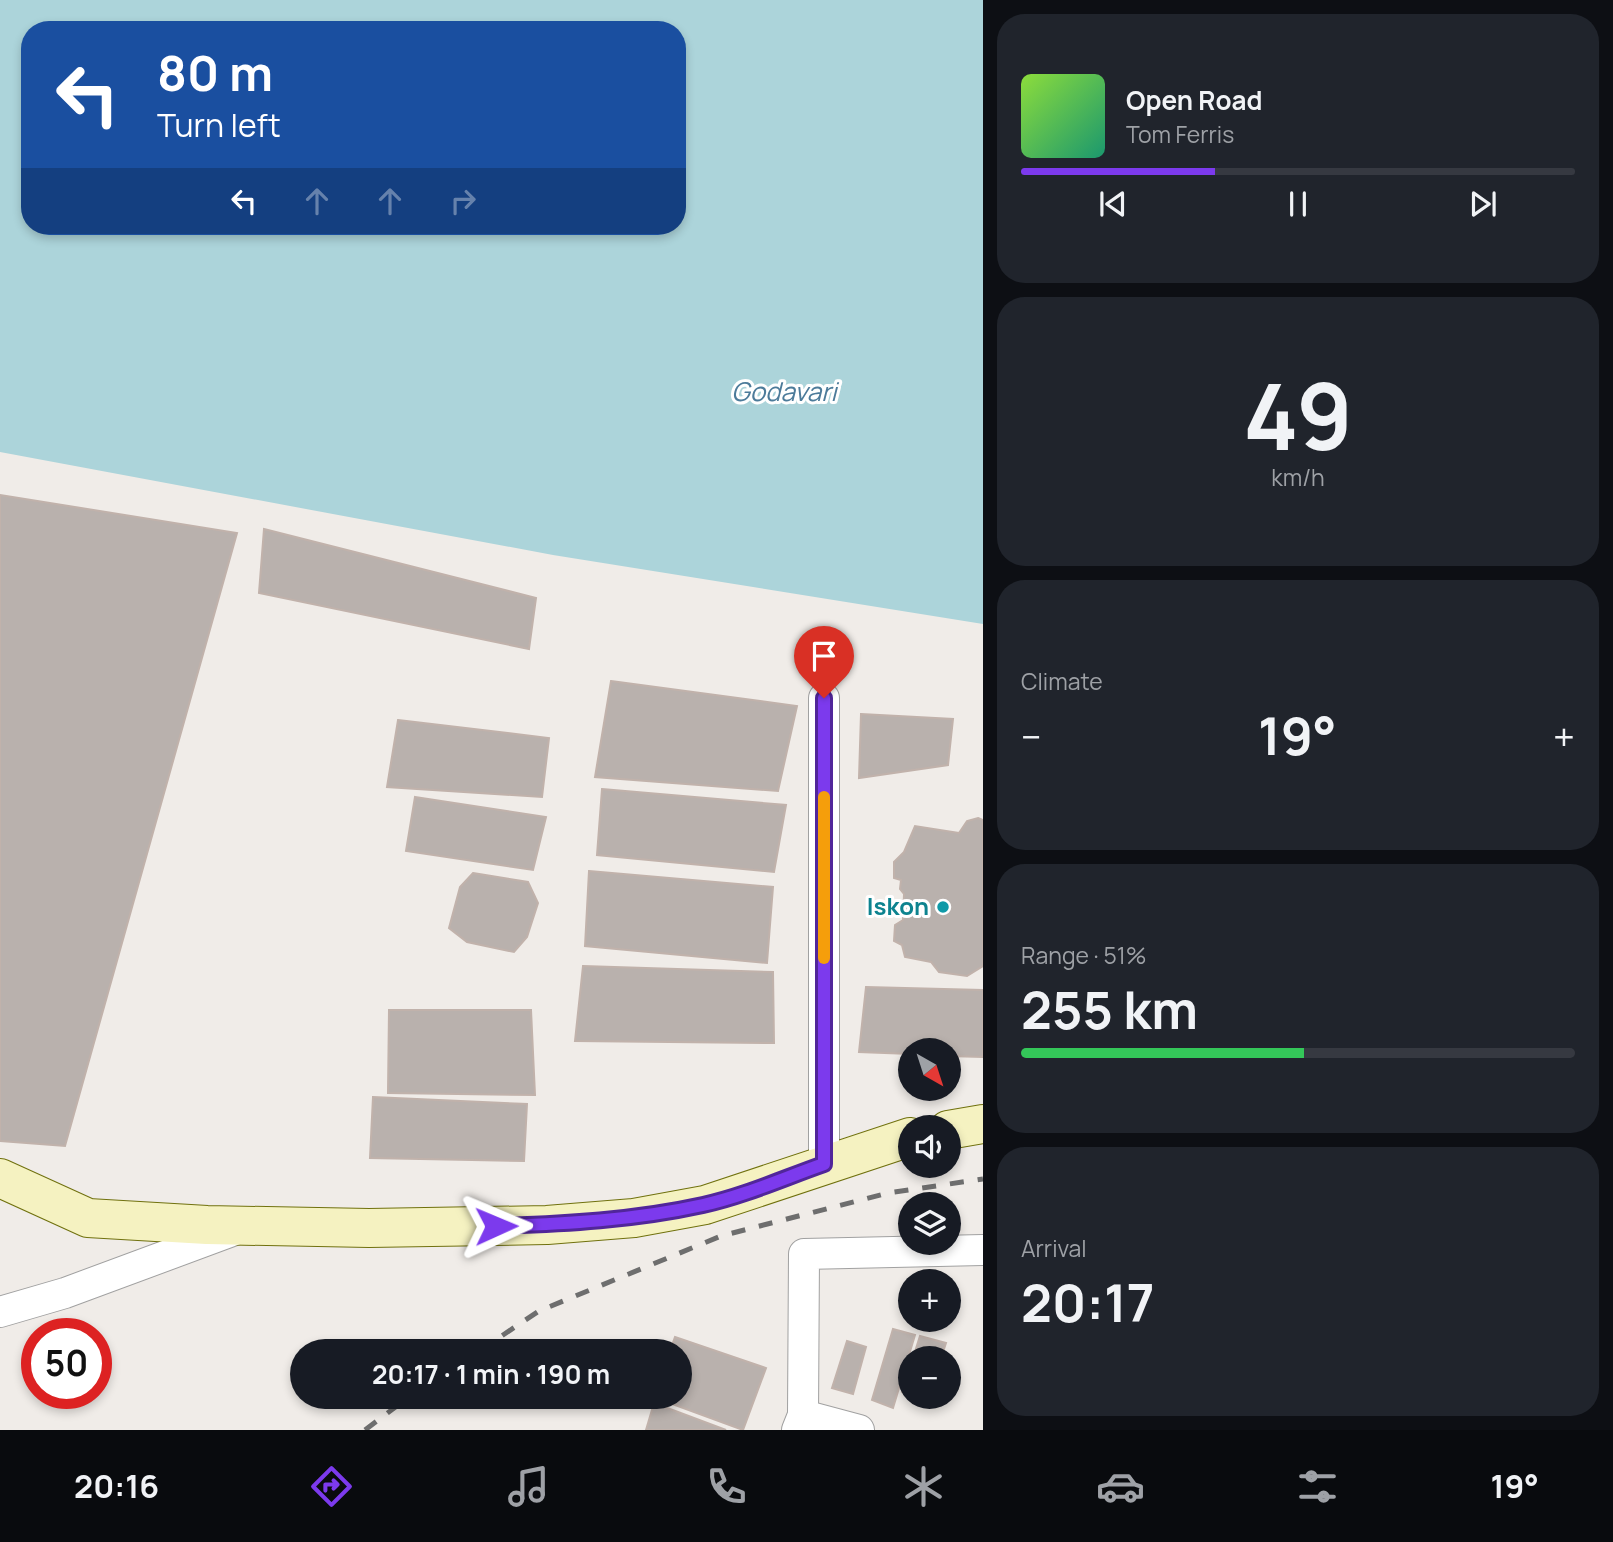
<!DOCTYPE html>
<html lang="en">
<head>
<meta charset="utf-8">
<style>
  body { margin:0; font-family:Manrope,sans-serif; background:#20242c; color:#f1f3f6; height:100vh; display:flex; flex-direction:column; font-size:26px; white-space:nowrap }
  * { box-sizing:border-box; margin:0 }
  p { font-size:23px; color:#9ea1a6 }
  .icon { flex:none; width:38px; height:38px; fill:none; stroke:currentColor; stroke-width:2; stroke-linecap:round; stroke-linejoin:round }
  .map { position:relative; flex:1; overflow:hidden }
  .drawer { display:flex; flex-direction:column; gap:14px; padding:14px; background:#0d0f14; width:630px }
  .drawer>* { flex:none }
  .hud { position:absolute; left:21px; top:21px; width:665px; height:214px; border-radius:28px; box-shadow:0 4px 10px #0003; background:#1a4fa0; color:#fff; overflow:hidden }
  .needle { width:46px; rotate:141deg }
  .buttons { position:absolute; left:898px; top:1038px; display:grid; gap:14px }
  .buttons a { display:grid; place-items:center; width:63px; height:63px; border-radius:50%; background:#171b24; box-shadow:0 4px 10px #0003; font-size:35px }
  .speed { position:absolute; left:21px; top:1318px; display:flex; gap:14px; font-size:35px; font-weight:700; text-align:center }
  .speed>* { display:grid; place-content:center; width:91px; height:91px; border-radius:50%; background:#171b24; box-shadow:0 4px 10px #0003; line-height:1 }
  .speed .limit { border:10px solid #d22; background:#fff; color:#111 }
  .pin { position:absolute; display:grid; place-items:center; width:60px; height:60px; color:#fff; margin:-72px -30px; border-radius:50% 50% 50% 0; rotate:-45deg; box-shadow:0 0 7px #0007 }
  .pin .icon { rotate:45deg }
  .me { position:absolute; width:77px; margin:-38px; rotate:89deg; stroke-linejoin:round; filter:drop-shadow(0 0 5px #0008) }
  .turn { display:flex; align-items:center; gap:24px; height:147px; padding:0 21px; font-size:32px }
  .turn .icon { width:91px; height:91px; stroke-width:2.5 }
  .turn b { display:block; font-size:49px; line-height:60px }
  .lanes { display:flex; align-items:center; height:66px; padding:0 21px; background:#0003; justify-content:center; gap:35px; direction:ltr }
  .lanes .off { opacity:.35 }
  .big { font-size:52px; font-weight:700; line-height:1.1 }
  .drawer .widget { flex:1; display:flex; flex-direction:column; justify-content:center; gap:10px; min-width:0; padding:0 24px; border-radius:28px; background:#20242c }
  .drawer .dial { align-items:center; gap:0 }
  .dial b { font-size:91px; line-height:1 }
  .song { display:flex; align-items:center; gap:21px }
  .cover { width:84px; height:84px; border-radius:10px; background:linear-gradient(135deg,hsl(90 70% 55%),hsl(160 70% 35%)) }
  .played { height:7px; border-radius:4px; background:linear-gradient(90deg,#7c3aed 35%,#363941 35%) }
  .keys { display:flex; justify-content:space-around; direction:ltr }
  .heat { display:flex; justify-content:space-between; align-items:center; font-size:38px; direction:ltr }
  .charge { height:10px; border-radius:5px; background:linear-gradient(90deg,#34c759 51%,#363941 0) }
  .trip { position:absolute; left:290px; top:1339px; width:402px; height:70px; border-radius:35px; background:#171b24; box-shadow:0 4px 10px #0003; font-weight:700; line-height:70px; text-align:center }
  .tabs { display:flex; height:112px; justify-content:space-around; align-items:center; background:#090b0e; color:#9ea1a6 }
  .tabs .icon { width:49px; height:49px }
  .tabs .on { color:#7c3aed }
  .tabs b { font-size:32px; color:#f1f3f6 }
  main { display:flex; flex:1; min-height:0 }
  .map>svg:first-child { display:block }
</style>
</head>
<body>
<main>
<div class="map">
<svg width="983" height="1430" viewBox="0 0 983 1430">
  <rect width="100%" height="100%" fill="#f0ece8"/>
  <path fill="#acd4da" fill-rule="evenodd" d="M0 0H983V624L553 555 0 452ZM30 30H677V226H30Z"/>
  <g fill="#b9b1ad" stroke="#c1b2ab" stroke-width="2">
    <path d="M0 495 237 533 65 1146 0 1141Z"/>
    <path d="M264 529 536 598 529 649 259 593Z"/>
    <path d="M611 681 797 706 778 791 595 777Z"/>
    <path d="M861 714 953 719 948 765 859 778Z"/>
    <path d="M398 720 549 738 542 797 387 787Z"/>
    <path d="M602 789 786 805 774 872 597 855Z"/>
    <path d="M415 797 546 817 533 870 406 851Z"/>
    <path d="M978 818 983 820V966L967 976 939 972 931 962 905 957 902 945 894 941 895 925 903 920 904 894 900 889 901 880 894 878V862L904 852 915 826 959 833 967 821Z"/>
    <path d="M589 871 773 887 767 963 585 946Z"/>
    <path d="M473 873 528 882 538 903 527 937 514 952 467 942 449 928 460 887Z"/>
    <path d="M583 966 773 972 774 1043 575 1041Z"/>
    <path d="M866 987 983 990V1057L948 1056V1050H910V1054L859 1052Z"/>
    <path d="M389 1010H531L535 1095 388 1093Z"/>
    <path d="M373 1097 527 1104 524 1161 370 1158Z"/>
    <path d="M893 1329 915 1335 893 1408 872 1400Z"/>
    <path d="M920 1336 946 1343 941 1358H913Z"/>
    <path d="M675 1337 766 1368 743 1430 656 1398 681 1396V1351H670Z"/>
    <path d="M847 1341 866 1347 853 1394 832 1388Z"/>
    <path d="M910 1368V1395L902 1392Z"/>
    <path d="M654 1403 726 1430H646Z"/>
  </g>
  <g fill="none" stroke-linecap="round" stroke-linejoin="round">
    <defs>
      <g id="minor">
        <path d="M824 1164V698"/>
        <path d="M0 1312 65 1293 235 1230"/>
        <path d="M803 1415 804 1254 983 1250"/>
        <path d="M797 1430 803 1415 859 1430"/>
      </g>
      <g id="secondary">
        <path d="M948 1130 983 1124"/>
        <path d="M0 1178 88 1218 207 1225 369 1228 547 1225 634 1218 705 1205 910 1137"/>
      </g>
    </defs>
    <use href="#minor" stroke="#a1a1a1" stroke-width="32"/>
    <use href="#secondary" stroke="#70710e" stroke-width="40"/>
    <use href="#minor" stroke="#fff" stroke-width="30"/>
    <use href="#secondary" stroke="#f5f2c1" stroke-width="38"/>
    <g stroke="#6e6e6e" stroke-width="5" stroke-dasharray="14 14" stroke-linecap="butt">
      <path d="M479 1351 539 1311 721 1236 888 1193 983 1179"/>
      <path d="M365 1430 410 1396"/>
    </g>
  </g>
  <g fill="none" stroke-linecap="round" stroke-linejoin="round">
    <defs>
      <path id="route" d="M496 1226C565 1224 635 1220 703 1205 744 1196 784 1178 824 1164V698"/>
    </defs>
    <use href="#route" stroke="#51269a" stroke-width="18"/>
    <use href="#route" stroke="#7c3aed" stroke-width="12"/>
    <path stroke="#f59e0b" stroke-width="12" d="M824 797V958"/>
  </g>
  <circle fill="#0f9aa8" stroke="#fff" stroke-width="2.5" cx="943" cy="907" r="7"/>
  <g text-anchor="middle" stroke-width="6" stroke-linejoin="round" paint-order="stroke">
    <g font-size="24" font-weight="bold" fill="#0d838f" stroke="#fff" text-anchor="end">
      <text x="929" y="915">Iskon</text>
    </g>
    <g font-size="26" font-style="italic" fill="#4c7b9a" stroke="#fff">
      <text x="784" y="401">Godavari</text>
    </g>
  </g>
</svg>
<div class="buttons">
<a><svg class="needle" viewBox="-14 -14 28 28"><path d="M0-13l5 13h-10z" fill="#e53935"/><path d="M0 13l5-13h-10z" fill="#9ea1a6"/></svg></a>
<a><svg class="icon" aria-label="sound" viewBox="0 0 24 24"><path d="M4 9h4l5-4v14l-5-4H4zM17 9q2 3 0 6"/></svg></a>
<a><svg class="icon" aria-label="layers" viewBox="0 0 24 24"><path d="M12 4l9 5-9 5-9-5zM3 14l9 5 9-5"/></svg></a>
<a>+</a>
<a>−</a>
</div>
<div class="speed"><div class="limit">50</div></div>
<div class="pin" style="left:824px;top:698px;background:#d93025"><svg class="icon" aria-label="arrive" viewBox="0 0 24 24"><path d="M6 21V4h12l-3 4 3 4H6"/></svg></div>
<svg class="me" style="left:496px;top:1226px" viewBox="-20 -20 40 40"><path d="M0-17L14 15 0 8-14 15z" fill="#7c3aed" stroke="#fff" stroke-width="4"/></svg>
<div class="trip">20:17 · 1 min · 190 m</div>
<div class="hud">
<div class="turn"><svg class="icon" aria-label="left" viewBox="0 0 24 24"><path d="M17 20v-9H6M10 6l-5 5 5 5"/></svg><div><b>80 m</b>Turn left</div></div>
<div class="lanes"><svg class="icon" aria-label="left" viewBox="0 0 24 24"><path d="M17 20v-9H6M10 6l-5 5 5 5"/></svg><svg class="icon off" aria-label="ahead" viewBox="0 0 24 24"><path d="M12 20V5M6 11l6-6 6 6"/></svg><svg class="icon off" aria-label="ahead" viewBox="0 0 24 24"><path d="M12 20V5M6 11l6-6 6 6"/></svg><svg class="icon off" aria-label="right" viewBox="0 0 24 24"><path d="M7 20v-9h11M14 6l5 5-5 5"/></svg></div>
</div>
</div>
<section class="drawer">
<div class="widget">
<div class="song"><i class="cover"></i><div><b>Open Road</b><p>Tom Ferris</p></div></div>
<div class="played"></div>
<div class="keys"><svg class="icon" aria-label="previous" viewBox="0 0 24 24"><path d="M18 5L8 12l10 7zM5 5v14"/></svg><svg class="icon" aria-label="pause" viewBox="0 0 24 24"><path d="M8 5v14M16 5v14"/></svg><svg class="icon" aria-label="next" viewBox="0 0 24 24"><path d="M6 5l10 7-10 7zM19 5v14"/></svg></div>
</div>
<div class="widget dial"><b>49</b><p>km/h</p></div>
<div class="widget"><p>Climate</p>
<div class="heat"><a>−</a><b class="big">19°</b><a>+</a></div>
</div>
<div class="widget"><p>Range · 51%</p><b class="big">255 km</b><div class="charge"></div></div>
<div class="widget"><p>Arrival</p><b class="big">20:17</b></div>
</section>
</main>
<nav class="tabs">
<b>20:16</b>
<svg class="icon on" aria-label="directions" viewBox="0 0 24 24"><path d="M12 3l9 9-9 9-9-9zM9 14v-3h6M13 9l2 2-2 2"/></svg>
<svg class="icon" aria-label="music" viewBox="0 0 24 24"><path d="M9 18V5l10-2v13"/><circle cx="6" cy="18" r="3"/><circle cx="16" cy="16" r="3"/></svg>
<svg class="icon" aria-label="phone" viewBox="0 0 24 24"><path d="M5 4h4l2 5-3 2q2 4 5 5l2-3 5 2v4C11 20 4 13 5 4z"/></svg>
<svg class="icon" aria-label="climate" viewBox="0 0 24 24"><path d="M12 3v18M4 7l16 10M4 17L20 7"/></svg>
<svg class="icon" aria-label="car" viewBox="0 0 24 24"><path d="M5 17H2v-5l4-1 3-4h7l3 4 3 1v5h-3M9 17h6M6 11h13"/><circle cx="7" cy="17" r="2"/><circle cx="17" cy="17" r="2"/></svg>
<svg class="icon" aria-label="filters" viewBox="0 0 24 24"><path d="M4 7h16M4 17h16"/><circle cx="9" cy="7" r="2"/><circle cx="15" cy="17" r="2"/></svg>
<b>19°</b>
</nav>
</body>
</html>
